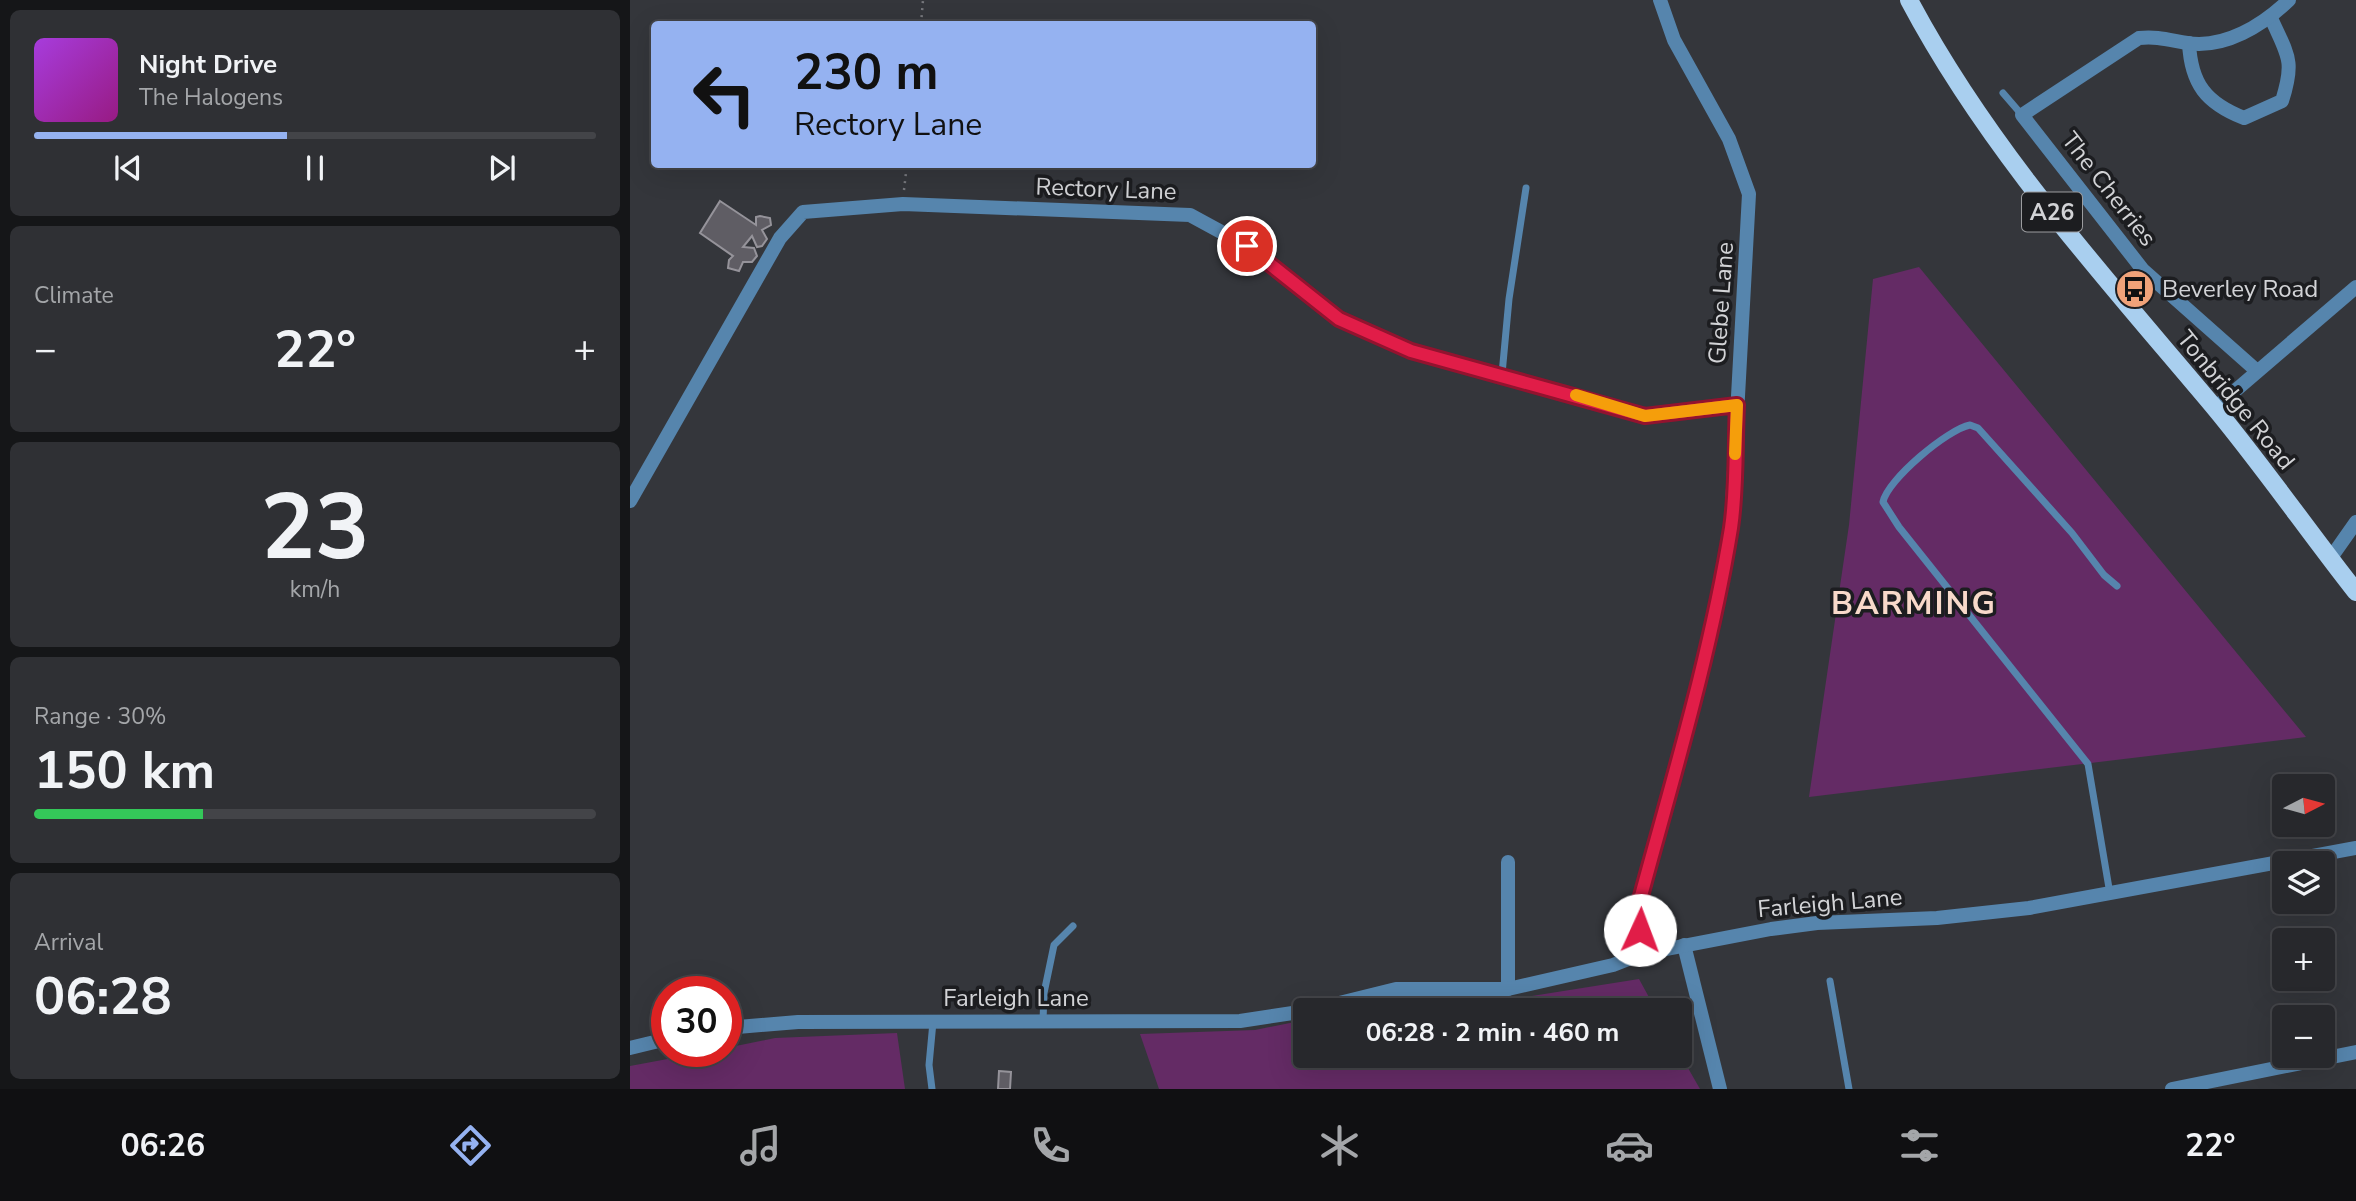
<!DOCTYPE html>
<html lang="en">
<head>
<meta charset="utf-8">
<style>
  body { margin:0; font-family:"Nunito Sans",sans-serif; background:#2f3034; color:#f1f3f6; height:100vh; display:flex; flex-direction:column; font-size:26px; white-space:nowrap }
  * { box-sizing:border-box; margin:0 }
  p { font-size:23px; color:#a4a6a9 }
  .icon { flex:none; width:38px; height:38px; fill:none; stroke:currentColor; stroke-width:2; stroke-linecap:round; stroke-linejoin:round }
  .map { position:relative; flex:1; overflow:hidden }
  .panel { display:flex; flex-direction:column; gap:10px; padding:10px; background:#151618; width:630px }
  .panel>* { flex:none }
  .hud { position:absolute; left:21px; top:21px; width:665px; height:147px; border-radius:7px; box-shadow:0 7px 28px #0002,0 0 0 2px #434448; background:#95b2f1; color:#111; overflow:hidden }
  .needle { width:46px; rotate:84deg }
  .fabs { position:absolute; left:1642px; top:774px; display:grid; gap:14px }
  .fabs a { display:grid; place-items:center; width:63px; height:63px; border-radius:7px; background:#27282c; box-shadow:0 7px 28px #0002,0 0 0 2px #434448; font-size:35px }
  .speed { position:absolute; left:21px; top:976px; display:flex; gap:14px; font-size:35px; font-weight:700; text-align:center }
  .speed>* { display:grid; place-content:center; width:91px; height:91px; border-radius:50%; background:#27282c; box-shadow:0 7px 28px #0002,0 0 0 2px #434448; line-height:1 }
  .speed .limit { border:10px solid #d22; background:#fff; color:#111 }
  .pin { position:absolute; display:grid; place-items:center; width:60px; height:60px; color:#fff; margin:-30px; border:4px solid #fff; border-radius:50%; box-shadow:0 2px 7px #0007 }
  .me { position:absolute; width:77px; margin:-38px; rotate:2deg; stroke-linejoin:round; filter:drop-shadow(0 0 5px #0008) }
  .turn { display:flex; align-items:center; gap:24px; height:147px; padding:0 28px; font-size:32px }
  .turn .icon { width:91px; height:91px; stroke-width:2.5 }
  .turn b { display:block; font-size:49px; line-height:60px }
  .big { font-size:52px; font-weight:700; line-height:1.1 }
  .panel .tile { flex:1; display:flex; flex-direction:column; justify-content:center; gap:10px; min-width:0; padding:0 24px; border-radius:10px; background:#2f3034 }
  .panel .dial { align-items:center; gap:0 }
  .dial b { font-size:91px; line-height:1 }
  .song { display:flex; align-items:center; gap:21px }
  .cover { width:84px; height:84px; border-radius:10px; background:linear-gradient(135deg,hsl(280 70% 55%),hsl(310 70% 35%)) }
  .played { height:7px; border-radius:4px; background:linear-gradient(90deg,#95b2f1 45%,#434448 45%) }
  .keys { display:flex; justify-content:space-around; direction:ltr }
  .heat { display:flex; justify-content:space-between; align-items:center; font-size:38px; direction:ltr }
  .charge { height:10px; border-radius:5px; background:linear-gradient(90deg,#34c759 30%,#434448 0) }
  .trip { position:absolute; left:663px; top:998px; width:399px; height:70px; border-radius:7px; background:#27282c; box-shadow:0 7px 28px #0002,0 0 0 2px #434448; font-weight:700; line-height:70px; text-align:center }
  .tab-bar { display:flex; height:112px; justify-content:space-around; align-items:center; background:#101012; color:#a4a6a9 }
  .tab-bar .icon { width:49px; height:49px }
  .tab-bar .on { color:#95b2f1 }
  .tab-bar b { font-size:32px; color:#f1f3f6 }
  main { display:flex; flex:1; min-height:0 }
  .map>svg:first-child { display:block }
</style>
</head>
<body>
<main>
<section class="panel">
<div class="tile">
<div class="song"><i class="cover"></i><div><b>Night Drive</b><p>The Halogens</p></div></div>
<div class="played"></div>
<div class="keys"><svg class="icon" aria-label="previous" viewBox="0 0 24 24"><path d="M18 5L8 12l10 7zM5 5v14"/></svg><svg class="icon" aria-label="pause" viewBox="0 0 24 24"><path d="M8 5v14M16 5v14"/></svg><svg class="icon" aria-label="next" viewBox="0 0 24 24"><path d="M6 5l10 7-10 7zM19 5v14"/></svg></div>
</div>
<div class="tile"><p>Climate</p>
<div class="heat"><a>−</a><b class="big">22°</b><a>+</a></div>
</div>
<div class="tile dial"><b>23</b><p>km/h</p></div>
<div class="tile"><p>Range · 30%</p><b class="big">150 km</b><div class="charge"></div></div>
<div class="tile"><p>Arrival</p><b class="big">06:28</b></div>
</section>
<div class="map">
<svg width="1726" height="1089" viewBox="0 0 1726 1089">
  <rect width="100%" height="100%" fill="#34363b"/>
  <g fill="#642b65">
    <path d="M1289 267 1676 737 1179 797 1219 525 1243 279Z"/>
    <path d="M1009 979 1026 1010H726L758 1003 871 1001Z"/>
    <path d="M675 1020 676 1055 1050 1054 1070 1089H529L510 1034 625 1030Z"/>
    <path d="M267 1033 275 1089H0V1066L75 1052H96V1048L145 1038Z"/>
  </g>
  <g fill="#5f5d64" stroke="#95939a" stroke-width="2">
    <path d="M90 201 126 225V217L130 216 140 218 141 225 132 230 137 239 132 246 127 247 122 236 113 247 124 248 127 256 122 262H113L109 271 98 268 99 260 103 256 70 233Z"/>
    <path d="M369 1071 381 1072 380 1089H368Z"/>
  </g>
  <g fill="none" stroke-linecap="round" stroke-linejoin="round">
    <g stroke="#76777c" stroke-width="2.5" stroke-dasharray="2 5" stroke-linecap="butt">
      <path d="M291 24 293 0"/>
      <path d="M274 190 277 164"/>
    </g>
    <g stroke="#5685ad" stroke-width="7">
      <path d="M1373 93 1392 115"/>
      <path d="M872 374 879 299 896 188"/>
      <path d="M1480 894 1458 764 1269 527 1253 502C1257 480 1318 429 1340 425L1348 428 1442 533 1474 575 1487 586"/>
      <path d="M1200 981 1219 1089"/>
      <path d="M413 1021 414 993 424 945 443 926"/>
      <path d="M302 1089 299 1065 303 1022"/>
    </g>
    <g stroke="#5685ad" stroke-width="14">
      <path d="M1559 43C1561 84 1576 103 1614 118L1652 101C1665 60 1658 56 1641 18"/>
      <path d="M1627 371 1513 270 1392 115 1509 38C1527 36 1539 40 1557 43 1595 49 1633 25 1659 0"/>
      <path d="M1585 408 1726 287"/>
      <path d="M0 501 150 238 173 212 273 204 560 215 617 246 709 319 781 351 1015 416 1107 405"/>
      <path d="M1700 559 1726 522"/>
      <path d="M1054 945 1090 1089"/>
      <path d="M1011 954 1008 907 1075 661 1101 525 1119 194 1099 139 1044 40 1030 0"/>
      <path d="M878 989V862"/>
      <path d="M1542 1089 1726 1052"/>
    </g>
    <g stroke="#5685ad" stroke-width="14">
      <path d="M681 1010 766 989H878L983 965 1011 954 1141 929 1187 923 1307 918 1399 908 1726 848"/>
      <path d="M96 1028 168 1022 610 1021 676 1011"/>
      <path d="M0 1048 37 1039"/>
    </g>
    <path stroke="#a9cfef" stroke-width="18" d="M1279 0C1359 151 1475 277 1584 407 1633 466 1678 531 1726 592"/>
  </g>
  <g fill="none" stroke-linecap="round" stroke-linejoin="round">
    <defs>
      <path id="route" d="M617 246 709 319 781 351 1015 416 1107 405C1105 445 1107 488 1101 528 1080 657 1042 781 1008 907L1010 930"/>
    </defs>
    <use href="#route" stroke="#92132f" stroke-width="18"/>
    <use href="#route" stroke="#e11d48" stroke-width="12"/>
    <path stroke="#f59e0b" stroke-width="12" d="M946 395 1015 416 1107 405 1105 454"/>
  </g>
  <defs>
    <symbol id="bus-disc" viewBox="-11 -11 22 22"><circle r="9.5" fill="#f0a279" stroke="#1c1d20"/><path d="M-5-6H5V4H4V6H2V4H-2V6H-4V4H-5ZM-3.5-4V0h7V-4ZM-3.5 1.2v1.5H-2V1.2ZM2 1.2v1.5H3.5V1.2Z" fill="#111"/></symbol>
  </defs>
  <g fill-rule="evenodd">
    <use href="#bus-disc" x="1483" y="267" width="44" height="44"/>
  </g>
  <g text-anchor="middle" stroke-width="7" stroke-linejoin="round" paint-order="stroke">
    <rect fill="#1c1d20" stroke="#9b9c9f" stroke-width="2" x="1392" y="192.5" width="60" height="39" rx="5"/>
    <g font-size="23" font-weight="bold" fill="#d2d3d6">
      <text x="1422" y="220">A26</text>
    </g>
    <g font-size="24" fill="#d2d3d6" stroke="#1c1d20">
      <text transform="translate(476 189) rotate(2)" y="8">Rectory Lane</text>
      <text transform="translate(1479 189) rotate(52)" y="8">The Cherries</text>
      <text transform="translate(1091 303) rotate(-86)" y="8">Glebe Lane</text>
      <text transform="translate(1606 400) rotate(51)" y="8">Tonbridge Road</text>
      <text transform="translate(1200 903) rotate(-5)" y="8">Farleigh Lane</text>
      <text x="386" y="1006">Farleigh Lane</text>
    </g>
    <g font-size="24" fill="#d2d3d6" stroke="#1c1d20" text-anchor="start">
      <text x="1532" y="297">Beverley Road</text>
    </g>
    <g font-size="32" font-weight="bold" letter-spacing="2" fill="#f8d9ca" stroke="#1c1d20">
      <text x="1284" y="614">BARMING</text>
    </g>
  </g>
</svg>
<div class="fabs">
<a><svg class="needle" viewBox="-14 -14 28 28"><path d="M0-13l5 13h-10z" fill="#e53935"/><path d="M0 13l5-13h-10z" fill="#a4a6a9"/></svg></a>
<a><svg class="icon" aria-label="layers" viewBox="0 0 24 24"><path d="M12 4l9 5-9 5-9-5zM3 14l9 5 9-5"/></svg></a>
<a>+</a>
<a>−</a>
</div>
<div class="speed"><div class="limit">30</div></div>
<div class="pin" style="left:617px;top:246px;background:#d93025"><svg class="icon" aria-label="arrive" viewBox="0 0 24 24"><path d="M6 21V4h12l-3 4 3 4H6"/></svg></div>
<svg class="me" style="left:1010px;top:930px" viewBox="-20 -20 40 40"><circle r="19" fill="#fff"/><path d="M0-13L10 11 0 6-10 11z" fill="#e11d48"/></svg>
<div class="trip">06:28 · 2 min · 460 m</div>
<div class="hud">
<div class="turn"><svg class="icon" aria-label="left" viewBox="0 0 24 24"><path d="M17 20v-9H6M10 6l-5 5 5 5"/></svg><div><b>230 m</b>Rectory Lane</div></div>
</div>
</div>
</main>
<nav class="tab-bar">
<b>06:26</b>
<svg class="icon on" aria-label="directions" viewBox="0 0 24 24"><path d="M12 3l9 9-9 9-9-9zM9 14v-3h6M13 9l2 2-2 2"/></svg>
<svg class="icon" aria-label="music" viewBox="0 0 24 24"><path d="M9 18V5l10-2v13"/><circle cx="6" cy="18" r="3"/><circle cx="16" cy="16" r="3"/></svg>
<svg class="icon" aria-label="phone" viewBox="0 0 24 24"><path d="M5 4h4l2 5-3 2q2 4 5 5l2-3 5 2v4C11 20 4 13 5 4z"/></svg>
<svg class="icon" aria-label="climate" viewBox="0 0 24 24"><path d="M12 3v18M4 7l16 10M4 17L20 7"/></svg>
<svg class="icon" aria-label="car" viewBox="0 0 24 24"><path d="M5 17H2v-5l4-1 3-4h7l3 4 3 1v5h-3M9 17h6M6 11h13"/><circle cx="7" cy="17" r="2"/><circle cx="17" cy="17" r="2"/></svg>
<svg class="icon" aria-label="filters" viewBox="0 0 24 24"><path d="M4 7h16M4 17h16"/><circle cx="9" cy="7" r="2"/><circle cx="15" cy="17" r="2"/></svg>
<b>22°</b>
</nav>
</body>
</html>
